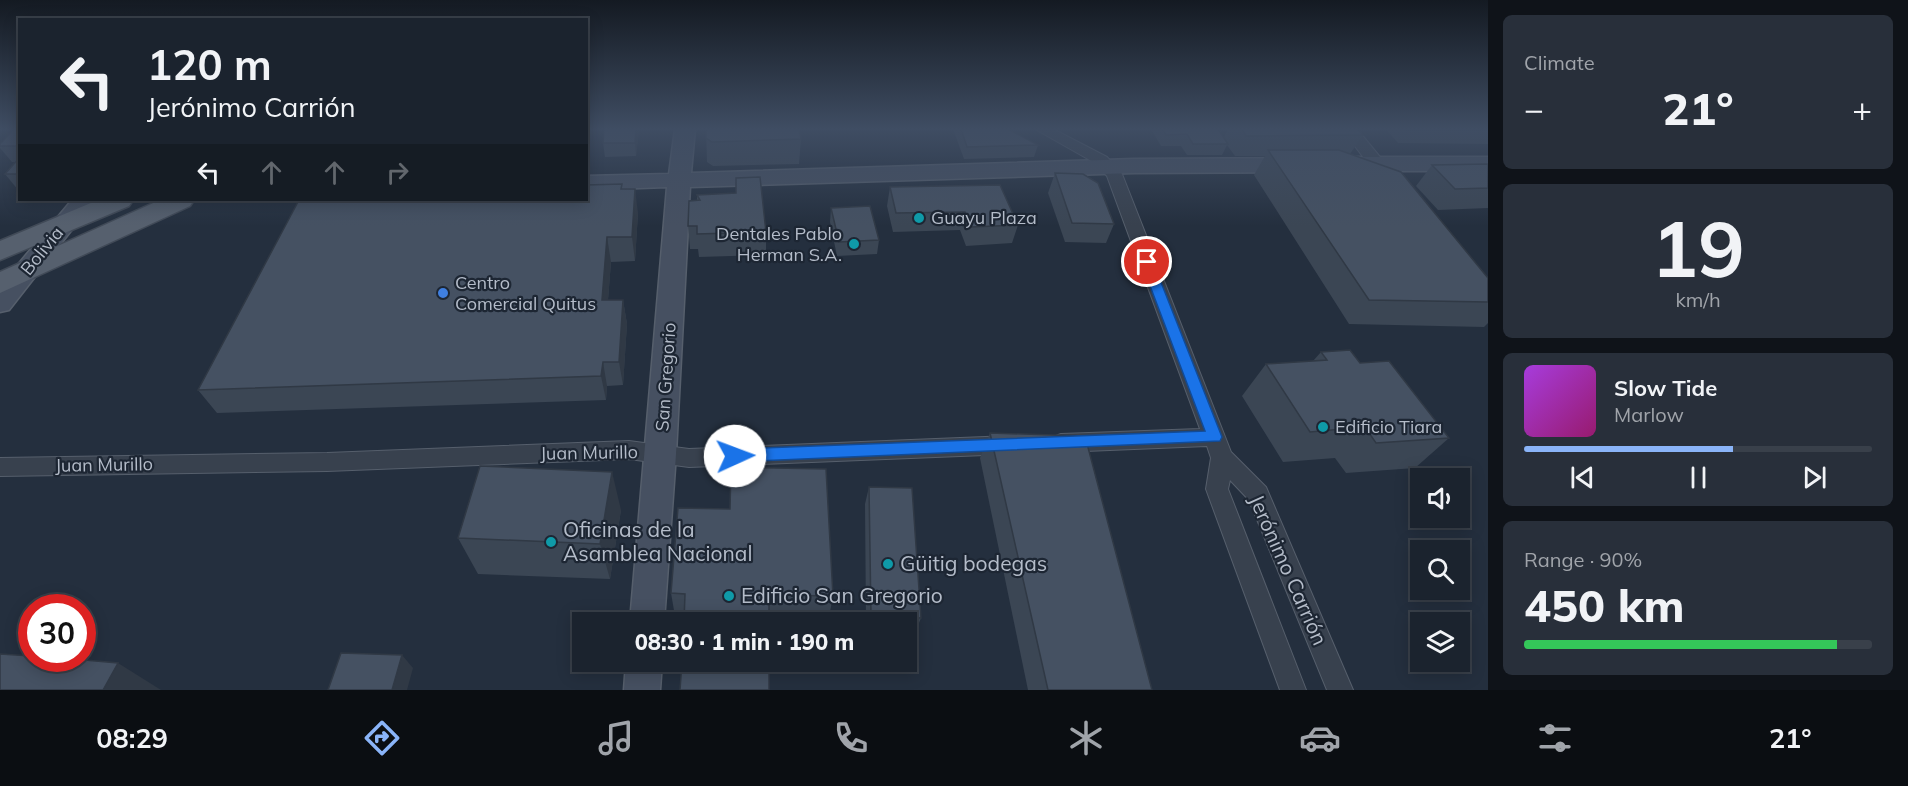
<!DOCTYPE html>
<html lang="en">
<head>
<meta charset="utf-8">
<style>
  body { margin:0; font-family:Mulish,sans-serif; background:#282f3a; color:#f1f3f6; height:100vh; display:flex; flex-direction:column; font-size:22px; white-space:nowrap }
  * { box-sizing:border-box; margin:0 }
  p { font-size:20px; color:#a0a4aa }
  .icon { flex:none; width:33px; height:33px; fill:none; stroke:currentColor; stroke-width:2; stroke-linecap:round; stroke-linejoin:round }
  .map { position:relative; flex:1; overflow:hidden }
  .panel { display:flex; flex-direction:column; gap:15px; padding:15px; background:#0f1319; width:420px }
  .panel>* { flex:none }
  .hud { position:absolute; left:18px; top:18px; width:570px; height:183px; border-radius:0px; box-shadow:0 3px 15px #0003,0 0 0 2px #39404a; background:#1b232e; color:#f1f3f6; overflow:hidden }
  .buttons { position:absolute; left:1410px; top:468px; display:grid; gap:12px }
  .buttons a { display:grid; place-items:center; width:60px; height:60px; border-radius:0px; background:#1b232e; box-shadow:0 3px 15px #0003,0 0 0 2px #39404a; font-size:30px }
  .speed { position:absolute; left:18px; top:594px; display:flex; gap:12px; font-size:30px; font-weight:700; text-align:center }
  .speed>* { display:grid; place-content:center; width:78px; height:78px; border-radius:50%; background:#1b232e; box-shadow:0 3px 15px #0003,0 0 0 2px #39404a; line-height:1 }
  .speed .limit { border:9px solid #d22; background:#fff; color:#111 }
  .pin { position:absolute; display:grid; place-items:center; width:51px; height:51px; color:#fff; margin:-26px; border:3px solid #fff; border-radius:50%; box-shadow:0 2px 6px #0007 }
  .me { position:absolute; width:66px; margin:-33px; rotate:88deg; stroke-linejoin:round; filter:drop-shadow(0 0 4px #0008) }
  .turn { display:flex; align-items:center; gap:21px; height:126px; padding:0 30px; font-size:27px }
  .turn .icon { width:78px; height:78px; stroke-width:2.5 }
  .turn b { display:block; font-size:42px; line-height:51px }
  .lanes { display:flex; align-items:center; height:57px; padding:0 30px; background:#0003; justify-content:center; gap:30px; direction:ltr }
  .lanes .off { opacity:.35 }
  .big { font-size:45px; font-weight:800; line-height:1.1 }
  .panel .card { flex:1; display:flex; flex-direction:column; justify-content:center; gap:9px; min-width:0; padding:0 21px; border-radius:9px; background:#282f3a }
  .panel .dial { align-items:center; gap:0 }
  .dial b { font-size:78px; line-height:1 }
  .song { display:flex; align-items:center; gap:18px }
  .cover { width:72px; height:72px; border-radius:9px; background:linear-gradient(135deg,hsl(280 70% 55%),hsl(320 70% 35%)) }
  .played { height:6px; border-radius:3px; background:linear-gradient(90deg,#8ab4f8 60%,#39404a 60%) }
  .keys { display:flex; justify-content:space-around; direction:ltr }
  .heat { display:flex; justify-content:space-between; align-items:center; font-size:33px; direction:ltr }
  .charge { height:9px; border-radius:4px; background:linear-gradient(90deg,#34c759 90%,#39404a 0) }
  .trip { position:absolute; left:572px; top:612px; width:345px; height:60px; border-radius:0px; background:#1b232e; box-shadow:0 3px 15px #0003,0 0 0 2px #39404a; font-weight:800; line-height:60px; text-align:center }
  .tab-bar { display:flex; height:96px; justify-content:space-around; align-items:center; background:#0b0e12; color:#a0a4aa }
  .tab-bar .icon { width:42px; height:42px }
  .tab-bar .active { color:#8ab4f8 }
  .tab-bar b { font-size:27px; color:#f1f3f6 }
  main { display:flex; flex:1; min-height:0 }
  .map>svg:first-child { display:block }
</style>
</head>
<body>
<main>
<div class="map">
<svg width="1488" height="690" viewBox="0 0 1488 690">
  <rect width="100%" height="100%" fill="#242f3e"/>
  <g fill="none" stroke-linecap="round" stroke-linejoin="round">
    <defs>
      <g id="street">
        <path d="M1035 129H1053L1107 157 1122 174 1231 452 1266 487 1353 690H1327L1249 500 1230 480 1228 489 1306 690H1280L1206 489 1211 458 1207 446 1061 452 1053 449 1050 443 1053 437 1061 434 1200 429 1107 176 1095 163Z"/>
        <path d="M1342 129H1357L1394 174 1396 178 1394 182H1382Z"/>
        <path d="M1010 436 1018 439 1021 445 1018 451 1010 454 689 467 629 459 327 471 0 476V458L327 453 629 441 689 449Z"/>
      </g>
      <g id="secondary">
        <path d="M675 129H695L691 173 1134 159 1295 158 1303 160 1306 165 1303 170 1295 172 1134 173 690 187 676 454 664 622H630L667 187 586 190V176L669 174Z"/>
        <path d="M1342 157H1488V171H1342L1334 169 1331 164 1334 159Z"/>
        <path d="M72 200H95L9 310 0 312V286Z"/>
        <path d="M626 662H662L660 690H624Z"/>
      </g>
      <g id="primary">
        <path d="M98 200H133L129 206 0 260V241Z"/>
        <path d="M160 200H194L190 206 0 293V272Z"/>
      </g>
    </defs>
    <use href="#street" stroke="#565f6c" stroke-width="2"/>
    <use href="#secondary" stroke="#565f6c" stroke-width="3"/>
    <use href="#primary" stroke="#414a57" stroke-width="3"/>
    <use href="#street" fill="#38414e" fill-rule="evenodd"/>
    <use href="#secondary" fill="#465061" fill-rule="evenodd"/>
    <use href="#primary" fill="#56606e" fill-rule="evenodd"/>
  </g>
  <g fill="#3b4654">
    <path d="M20 129V191H19L5 174 15 162H12L0 148V144Z"/>
    <path d="M639 129 636 156 605 157 603 143Z"/>
    <path d="M706 129 801 139 799 164 713 166 707 162Z"/>
    <path d="M953 129H1008L1038 145 1034 157 964 159Z"/>
    <path d="M1151 129H1218L1224 137 1228 129H1358L1363 135 1350 154 1488 278V323L1484 327 1349 324 1254 175 1265 156H1235L1227 145 1222 155H1187L1181 146H1161Z"/>
    <path d="M1386 129H1488V144L1398 143Z"/>
    <path d="M1488 164V208L1438 210 1416 186 1432 165Z"/>
    <path d="M1055 173 1114 224 1106 243 1065 242 1048 193Z"/>
    <path d="M890 187 1018 225 1012 243 966 246 960 230 893 232 887 206Z"/>
    <path d="M623 189 638 213 635 261 611 262 608 300H623L627 324 623 385 607 386 606 400 217 413 198 390Z"/>
    <path d="M697 195 766 232V255L699 257 698 249H690L688 226 697 200Z"/>
    <path d="M831 208 879 240 877 254 837 256 830 222Z"/>
    <path d="M1321 352 1360 363 1449 438 1415 468 1346 473 1335 458 1283 462 1242 396 1266 364 1313 361Z"/>
    <path d="M990 433 1152 690H1028L980 458Z"/>
    <path d="M869 487 921 618 915 633 906 632V622H866L865 504Z"/>
    <path d="M621 510 610 579 478 574 458 538Z"/>
    <path d="M671 593 833 596 828 622H676Z"/>
  </g>
  <g fill="#303945">
    <path d="M636 129H639L636 156 635 143Z"/>
    <path d="M635 189 638 213 635 261 632 237Z"/>
    <path d="M607 237 611 262 606 325 602 300Z"/>
    <path d="M623 300 627 324 623 385 619 362Z"/>
    <path d="M603 362 607 386 606 400 601 376Z"/>
    <path d="M612 472 621 510 610 579 600 544Z"/>
    <path d="M402 655 413 668 407 690H392Z"/>
    <path d="M118 663 161 690H103Z"/>
  </g>
  <g fill="#455162" stroke="#303945" stroke-width="1.5">
    <path d="M14 129H20V146H0V144Z"/>
    <path d="M604 129H636L635 143H603Z"/>
    <path d="M706 129H799L801 139 712 142 706 138Z"/>
    <path d="M961 129H1008L1038 145 967 147Z"/>
    <path d="M1163 129H1218L1228 144H1193L1187 134 1166 135Z"/>
    <path d="M1242 129H1358L1363 135 1246 136Z"/>
    <rect x="1407" y="129" width="81" height="1"/>
    <path d="M1268 150H1339L1401 172 1488 278V302L1369 300Z"/>
    <path d="M20 157V174H5Z"/>
    <path d="M1488 164V188L1455 189 1432 165Z"/>
    <path d="M1055 173 1083 174 1098 183 1114 224 1072 223Z"/>
    <path d="M760 177 766 232 697 234V226H688L689 201 700 200 697 195 736 193V178Z"/>
    <path d="M622 184 621 189H635L632 237H607L602 300H623L619 362H603L601 376 198 390 299 200H586V185Z"/>
    <path d="M1000 185 1018 225 971 227 965 212 896 213 890 187Z"/>
    <path d="M870 206 879 240 839 242 831 208Z"/>
    <path d="M1350 350 1360 363 1389 361 1449 438 1376 443 1365 427 1310 432 1266 364 1327 360 1321 352Z"/>
    <path d="M990 433 1085 436 1152 690H1048Z"/>
    <path d="M480 466 612 472 600 544 458 538Z"/>
    <path d="M731 467 826 469 833 596 769 595V622H684L685 594 671 593 678 508 730 509Z"/>
    <path d="M869 487 912 488 921 618 871 615Z"/>
    <path d="M341 653 402 655 392 690H328Z"/>
    <path d="M0 654 32 656V658H62L118 663 103 690H0Z"/>
    <path d="M682 662H769V690H680Z"/>
  </g>
  <linearGradient id="sky" x2="0" y2="1"><stop stop-color="#141a22"/><stop offset="0.57" stop-color="#3f4d63"/><stop offset="1" stop-color="#3f4d63" stop-opacity="0"/></linearGradient>
  <rect width="1488" height="226" fill="url(#sky)"/>
  <path fill="#1a73e8" stroke="#114b97" stroke-width="1.5" d="M1147 258 1153 262 1222 437 1220 441 735 462 729 460 727 456 729 451 735 449 1205 431 1141 262Z"/>
  <g fill="#0f9aa8" stroke="#1d2633" stroke-width="2">
    <circle cx="919" cy="218" r="6"/>
    <circle cx="854" cy="244" r="6"/>
    <circle cx="1323" cy="427" r="6"/>
    <circle cx="551" cy="542" r="6"/>
    <circle cx="888" cy="564" r="6"/>
    <circle cx="729" cy="596" r="6"/>
  </g>
  <circle fill="#3f7fe0" stroke="#1d2633" stroke-width="2" cx="443" cy="293" r="6"/>
  <g text-anchor="middle" stroke-width="4.5" stroke-linejoin="round" paint-order="stroke">
    <g font-size="18" fill="#b4bcc9" stroke="#1d2633" text-anchor="start">
      <text x="931" y="224">Guayu Plaza</text>
      <text x="842" y="240" text-anchor="end">Dentales Pablo<tspan x="842" dy="21">Herman S.A.</tspan></text>
      <text x="455" y="289">Centro<tspan x="455" dy="21">Comercial Quitus</tspan></text>
      <text x="1335" y="433">Edificio Tiara</text>
    </g>
    <g font-size="18" fill="#b4bcc9" stroke="#1d2633">
      <text transform="translate(42 251) rotate(-51)" y="6">Bolivia</text>
      <text transform="translate(666 377) rotate(-86)" y="6">San Gregorio</text>
      <text transform="translate(589 453) rotate(-1)" y="6">Juan Murillo</text>
      <text transform="translate(104 465) rotate(-1)" y="6">Juan Murillo</text>
    </g>
    <g font-size="21" fill="#b4bcc9" stroke="#1d2633" text-anchor="start">
      <text x="563" y="537">Oficinas de la<tspan x="563" dy="24">Asamblea Nacional</tspan></text>
      <text x="900" y="571">Güitig bodegas</text>
      <text x="741" y="603">Edificio San Gregorio</text>
    </g>
    <g font-size="21" fill="#b4bcc9" stroke="#1d2633">
      <text transform="translate(1288 570) rotate(66)" y="7">Jerónimo Carrión</text>
    </g>
  </g>
</svg>
<div class="buttons">
<a><svg class="icon" aria-label="sound" viewBox="0 0 24 24"><path d="M4 9h4l5-4v14l-5-4H4zM17 9q2 3 0 6"/></svg></a>
<a><svg class="icon" aria-label="search" viewBox="0 0 24 24"><circle cx="10" cy="10" r="6"/><path d="M15 15l6 6"/></svg></a>
<a><svg class="icon" aria-label="layers" viewBox="0 0 24 24"><path d="M12 4l9 5-9 5-9-5zM3 14l9 5 9-5"/></svg></a>
</div>
<div class="speed"><div class="limit">30</div></div>
<div class="pin" style="left:1147px;top:262px;background:#d93025"><svg class="icon" aria-label="arrive" viewBox="0 0 24 24"><path d="M6 21V4h12l-3 4 3 4H6"/></svg></div>
<svg class="me" style="left:735px;top:456px" viewBox="-20 -20 40 40"><circle r="19" fill="#fff"/><path d="M0-13L10 11 0 6-10 11z" fill="#1a73e8"/></svg>
<div class="trip">08:30 · 1 min · 190 m</div>
<div class="hud">
<div class="turn"><svg class="icon" aria-label="left" viewBox="0 0 24 24"><path d="M17 20v-9H6M10 6l-5 5 5 5"/></svg><div><b>120 m</b>Jerónimo Carrión</div></div>
<div class="lanes"><svg class="icon" aria-label="left" viewBox="0 0 24 24"><path d="M17 20v-9H6M10 6l-5 5 5 5"/></svg><svg class="icon off" aria-label="ahead" viewBox="0 0 24 24"><path d="M12 20V5M6 11l6-6 6 6"/></svg><svg class="icon off" aria-label="ahead" viewBox="0 0 24 24"><path d="M12 20V5M6 11l6-6 6 6"/></svg><svg class="icon off" aria-label="right" viewBox="0 0 24 24"><path d="M7 20v-9h11M14 6l5 5-5 5"/></svg></div>
</div>
</div>
<section class="panel">
<div class="card"><p>Climate</p>
<div class="heat"><a>−</a><b class="big">21°</b><a>+</a></div>
</div>
<div class="card dial"><b>19</b><p>km/h</p></div>
<div class="card">
<div class="song"><i class="cover"></i><div><b>Slow Tide</b><p>Marlow</p></div></div>
<div class="played"></div>
<div class="keys"><svg class="icon" aria-label="previous" viewBox="0 0 24 24"><path d="M18 5L8 12l10 7zM5 5v14"/></svg><svg class="icon" aria-label="pause" viewBox="0 0 24 24"><path d="M8 5v14M16 5v14"/></svg><svg class="icon" aria-label="next" viewBox="0 0 24 24"><path d="M6 5l10 7-10 7zM19 5v14"/></svg></div>
</div>
<div class="card"><p>Range · 90%</p><b class="big">450 km</b><div class="charge"></div></div>
</section>
</main>
<nav class="tab-bar">
<b>08:29</b>
<svg class="icon active" aria-label="directions" viewBox="0 0 24 24"><path d="M12 3l9 9-9 9-9-9zM9 14v-3h6M13 9l2 2-2 2"/></svg>
<svg class="icon" aria-label="music" viewBox="0 0 24 24"><path d="M9 18V5l10-2v13"/><circle cx="6" cy="18" r="3"/><circle cx="16" cy="16" r="3"/></svg>
<svg class="icon" aria-label="phone" viewBox="0 0 24 24"><path d="M5 4h4l2 5-3 2q2 4 5 5l2-3 5 2v4C11 20 4 13 5 4z"/></svg>
<svg class="icon" aria-label="climate" viewBox="0 0 24 24"><path d="M12 3v18M4 7l16 10M4 17L20 7"/></svg>
<svg class="icon" aria-label="car" viewBox="0 0 24 24"><path d="M5 17H2v-5l4-1 3-4h7l3 4 3 1v5h-3M9 17h6M6 11h13"/><circle cx="7" cy="17" r="2"/><circle cx="17" cy="17" r="2"/></svg>
<svg class="icon" aria-label="filters" viewBox="0 0 24 24"><path d="M4 7h16M4 17h16"/><circle cx="9" cy="7" r="2"/><circle cx="15" cy="17" r="2"/></svg>
<b>21°</b>
</nav>
</body>
</html>
